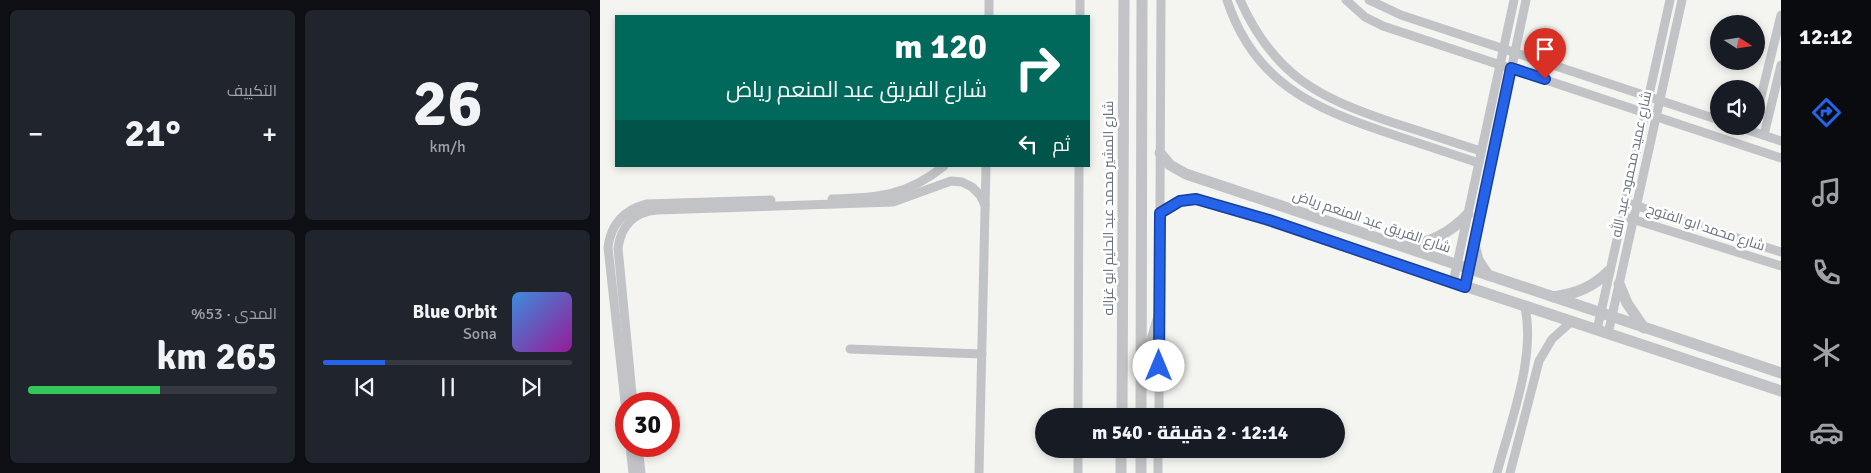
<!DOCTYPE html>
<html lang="ar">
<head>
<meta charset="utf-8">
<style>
  body { margin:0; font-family:Signika,Cairo,sans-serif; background:#20242c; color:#f1f3f6; direction:rtl; height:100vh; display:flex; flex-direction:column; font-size:19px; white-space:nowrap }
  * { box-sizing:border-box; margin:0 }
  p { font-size:16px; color:#9ea1a6 }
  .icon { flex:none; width:28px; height:28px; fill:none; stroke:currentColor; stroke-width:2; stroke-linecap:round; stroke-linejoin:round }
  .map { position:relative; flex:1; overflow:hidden; direction:ltr }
  .sheet { display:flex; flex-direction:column; gap:10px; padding:10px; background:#0d0f14; width:600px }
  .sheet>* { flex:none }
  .guide { position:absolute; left:15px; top:15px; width:475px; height:152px; border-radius:0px; box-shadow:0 2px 8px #0003; direction:rtl; background:#00695c; color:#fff; overflow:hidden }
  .needle { width:32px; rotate:102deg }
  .buttons { position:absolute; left:1110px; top:15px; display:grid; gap:10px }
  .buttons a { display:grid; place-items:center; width:55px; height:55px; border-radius:50%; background:#171b24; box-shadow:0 2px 8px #0003; font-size:25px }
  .speed { position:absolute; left:15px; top:392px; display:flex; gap:10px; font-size:25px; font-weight:700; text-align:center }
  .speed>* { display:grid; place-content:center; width:65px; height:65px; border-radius:50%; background:#171b24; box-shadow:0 2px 8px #0003; line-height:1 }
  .speed .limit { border:8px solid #d22; background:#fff; color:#111 }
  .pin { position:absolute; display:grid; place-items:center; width:42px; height:42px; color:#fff; margin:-51px -21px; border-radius:50% 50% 50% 0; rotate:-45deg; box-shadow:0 0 5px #0007 }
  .pin .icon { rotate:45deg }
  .me { position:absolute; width:55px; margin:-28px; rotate:0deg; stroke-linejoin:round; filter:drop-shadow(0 0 4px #0008) }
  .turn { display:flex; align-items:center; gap:18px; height:105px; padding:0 20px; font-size:22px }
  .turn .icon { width:65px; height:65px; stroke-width:2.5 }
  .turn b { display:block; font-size:35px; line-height:42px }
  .then { display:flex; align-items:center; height:48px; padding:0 20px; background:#0003; gap:10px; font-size:19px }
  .big { font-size:38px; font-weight:800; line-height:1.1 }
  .sheet .card { flex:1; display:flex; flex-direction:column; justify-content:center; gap:8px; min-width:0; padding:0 18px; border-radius:8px; background:#20242c }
  .sheet .dial { align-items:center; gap:0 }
  .dial b { font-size:65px; line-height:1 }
  .song { display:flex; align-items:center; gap:15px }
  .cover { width:60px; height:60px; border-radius:8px; background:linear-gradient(135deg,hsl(210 70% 55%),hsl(300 70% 35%)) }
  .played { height:5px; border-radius:2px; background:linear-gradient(90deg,#2563eb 25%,#363941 25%) }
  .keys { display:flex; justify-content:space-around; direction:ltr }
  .heat { display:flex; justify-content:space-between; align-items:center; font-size:28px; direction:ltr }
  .charge { height:8px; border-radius:4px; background:linear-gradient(90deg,#34c759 53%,#363941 0) }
  .sheet .tiles { flex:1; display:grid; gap:10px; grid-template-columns:repeat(2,1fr) }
  .trip { position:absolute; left:435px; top:408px; width:310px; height:50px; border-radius:25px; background:#171b24; box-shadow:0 2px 8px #0003; font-weight:800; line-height:50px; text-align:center; direction:rtl }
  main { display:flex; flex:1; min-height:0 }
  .tab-bar { display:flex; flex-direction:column; width:90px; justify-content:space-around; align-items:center; background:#090b0e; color:#9ea1a6 }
  .tab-bar .icon { width:35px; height:35px }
  .tab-bar .selected { color:#2563eb }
  .tab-bar b { font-size:22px; color:#f1f3f6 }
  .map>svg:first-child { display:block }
</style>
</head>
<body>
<main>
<nav class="tab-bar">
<b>12:12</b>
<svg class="icon selected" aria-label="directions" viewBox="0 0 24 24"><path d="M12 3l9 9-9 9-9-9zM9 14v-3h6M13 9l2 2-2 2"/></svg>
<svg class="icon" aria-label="music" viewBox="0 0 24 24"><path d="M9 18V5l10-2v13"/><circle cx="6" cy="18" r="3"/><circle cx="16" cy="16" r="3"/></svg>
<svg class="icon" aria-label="phone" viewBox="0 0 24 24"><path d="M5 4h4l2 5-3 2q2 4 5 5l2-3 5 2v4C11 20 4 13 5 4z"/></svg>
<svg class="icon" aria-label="climate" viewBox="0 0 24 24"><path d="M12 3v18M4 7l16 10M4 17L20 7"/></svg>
<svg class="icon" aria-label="car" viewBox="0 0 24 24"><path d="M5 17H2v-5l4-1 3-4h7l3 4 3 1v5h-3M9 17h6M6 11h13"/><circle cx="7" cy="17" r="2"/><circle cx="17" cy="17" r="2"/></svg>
</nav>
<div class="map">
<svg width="1181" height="473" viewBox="0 0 1181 473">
  <rect width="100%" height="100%" fill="#f4f5f1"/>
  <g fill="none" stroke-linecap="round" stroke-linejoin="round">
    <g stroke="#c1c3c6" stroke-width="9">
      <path d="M627 0C654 82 712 108 788 133 818 143 848 153 879 163"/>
      <path d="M640 0C674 76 719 98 794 123 823 132 852 142 881 151"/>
      <path d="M746 0 765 17 783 26 1181 158"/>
      <path d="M769 0 801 15 1119 120"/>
      <path d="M389 16V0"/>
      <path d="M480 16V0"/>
      <path d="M1156 117 1181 15"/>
      <path d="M1136 126 1181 141"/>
      <path d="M1164 135 1181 65"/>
      <path d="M232 199C278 198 307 196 344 166"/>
      <path d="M1031 204 1181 252"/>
      <path d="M1029 218 1181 266"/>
      <path d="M853 283 914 0"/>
      <path d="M865 287 926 0"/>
      <path d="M997 330 1070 0"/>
      <path d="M1008 334 1082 0"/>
      <path d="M250 349 382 354"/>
      <path d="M33 404 18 248C21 226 34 212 57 210L293 202 351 181 362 182 372 187 380 195 385 205"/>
      <path d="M26 411 8 247C11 224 24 210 46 204L171 200"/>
      <path d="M478 416 479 166"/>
      <path d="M559 416 561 0"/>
      <path d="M30 446 33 473"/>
      <path d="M38 446 41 473"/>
      <path d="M379 473 386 166"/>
      <path d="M478 473V449"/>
      <path d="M558 473V449"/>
      <path d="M897 473C910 423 936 358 925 307"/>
      <path d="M910 473 939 361 952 339 971 322"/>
    </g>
    <g stroke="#c1c3c6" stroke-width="11">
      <path d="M560 153 570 165 586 174 1181 373"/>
      <path d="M560 213 580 201 596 199 669 221 1181 391"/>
      <path d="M874 245 878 260 888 275"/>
      <path d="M804 246C830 244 850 233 868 214"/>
      <path d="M1019 284 1027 303 1044 328"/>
      <path d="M953 297C976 294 993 287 1009 271"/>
      <path d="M545 363 559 316"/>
      <path d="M522 416 524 0"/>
      <path d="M541 416 542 0"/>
      <path d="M541 449V473"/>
      <path d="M521 473V449"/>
    </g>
  </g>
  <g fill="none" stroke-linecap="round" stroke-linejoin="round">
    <defs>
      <path id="route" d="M559 366 560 213 580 201 596 199 669 220 865 287 911 68 945 79"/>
    </defs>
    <use href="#route" stroke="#184099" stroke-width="12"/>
    <use href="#route" stroke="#2563eb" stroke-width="9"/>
  </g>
  <g text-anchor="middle" stroke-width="5" stroke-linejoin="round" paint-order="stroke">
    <g font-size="14" fill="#67717f" stroke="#fff">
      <text transform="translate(1031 164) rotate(-78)" y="5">شارع عميد محمود عبد الله</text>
      <text transform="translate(508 208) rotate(-90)" y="5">شارع المشير محمد عبد الحليم ابو غزاله</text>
      <text transform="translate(772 221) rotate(19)" y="5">شارع الفريق عبد المنعم رياض</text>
      <text transform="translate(1106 227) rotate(18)" y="5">شارع محمد ابو الفتوح</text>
    </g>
  </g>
</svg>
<div class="buttons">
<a><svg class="needle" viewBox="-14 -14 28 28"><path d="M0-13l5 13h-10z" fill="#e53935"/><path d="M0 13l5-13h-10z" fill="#9ea1a6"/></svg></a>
<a><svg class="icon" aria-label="sound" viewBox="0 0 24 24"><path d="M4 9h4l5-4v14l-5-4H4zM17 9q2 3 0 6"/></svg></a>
</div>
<div class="speed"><div class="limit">30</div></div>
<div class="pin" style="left:945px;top:79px;background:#d93025"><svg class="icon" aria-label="arrive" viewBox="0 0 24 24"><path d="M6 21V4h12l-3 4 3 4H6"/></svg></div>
<svg class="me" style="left:559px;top:366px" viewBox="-20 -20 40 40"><circle r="19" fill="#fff"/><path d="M0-13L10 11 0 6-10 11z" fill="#2563eb"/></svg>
<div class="trip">12:14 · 2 دقيقة · 540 m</div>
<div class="guide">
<div class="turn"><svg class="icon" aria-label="right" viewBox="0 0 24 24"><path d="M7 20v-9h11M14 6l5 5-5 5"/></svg><div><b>120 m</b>شارع الفريق عبد المنعم رياض</div></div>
<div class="then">ثم<svg class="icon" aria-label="left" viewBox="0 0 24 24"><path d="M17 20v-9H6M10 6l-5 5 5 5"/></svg></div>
</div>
</div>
<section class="sheet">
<div class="tiles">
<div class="card dial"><b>26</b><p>km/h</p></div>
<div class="card"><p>التكييف</p>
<div class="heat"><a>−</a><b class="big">21°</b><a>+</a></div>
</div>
<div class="card">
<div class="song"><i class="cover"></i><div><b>Blue Orbit</b><p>Sona</p></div></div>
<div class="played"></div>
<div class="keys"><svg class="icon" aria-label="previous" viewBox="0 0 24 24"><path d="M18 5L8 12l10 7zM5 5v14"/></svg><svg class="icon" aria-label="pause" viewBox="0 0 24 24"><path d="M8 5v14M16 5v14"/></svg><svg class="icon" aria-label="next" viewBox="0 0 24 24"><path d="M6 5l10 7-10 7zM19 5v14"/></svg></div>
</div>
<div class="card"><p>المدى · 53%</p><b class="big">265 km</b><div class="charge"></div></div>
</div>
</section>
</main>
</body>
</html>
